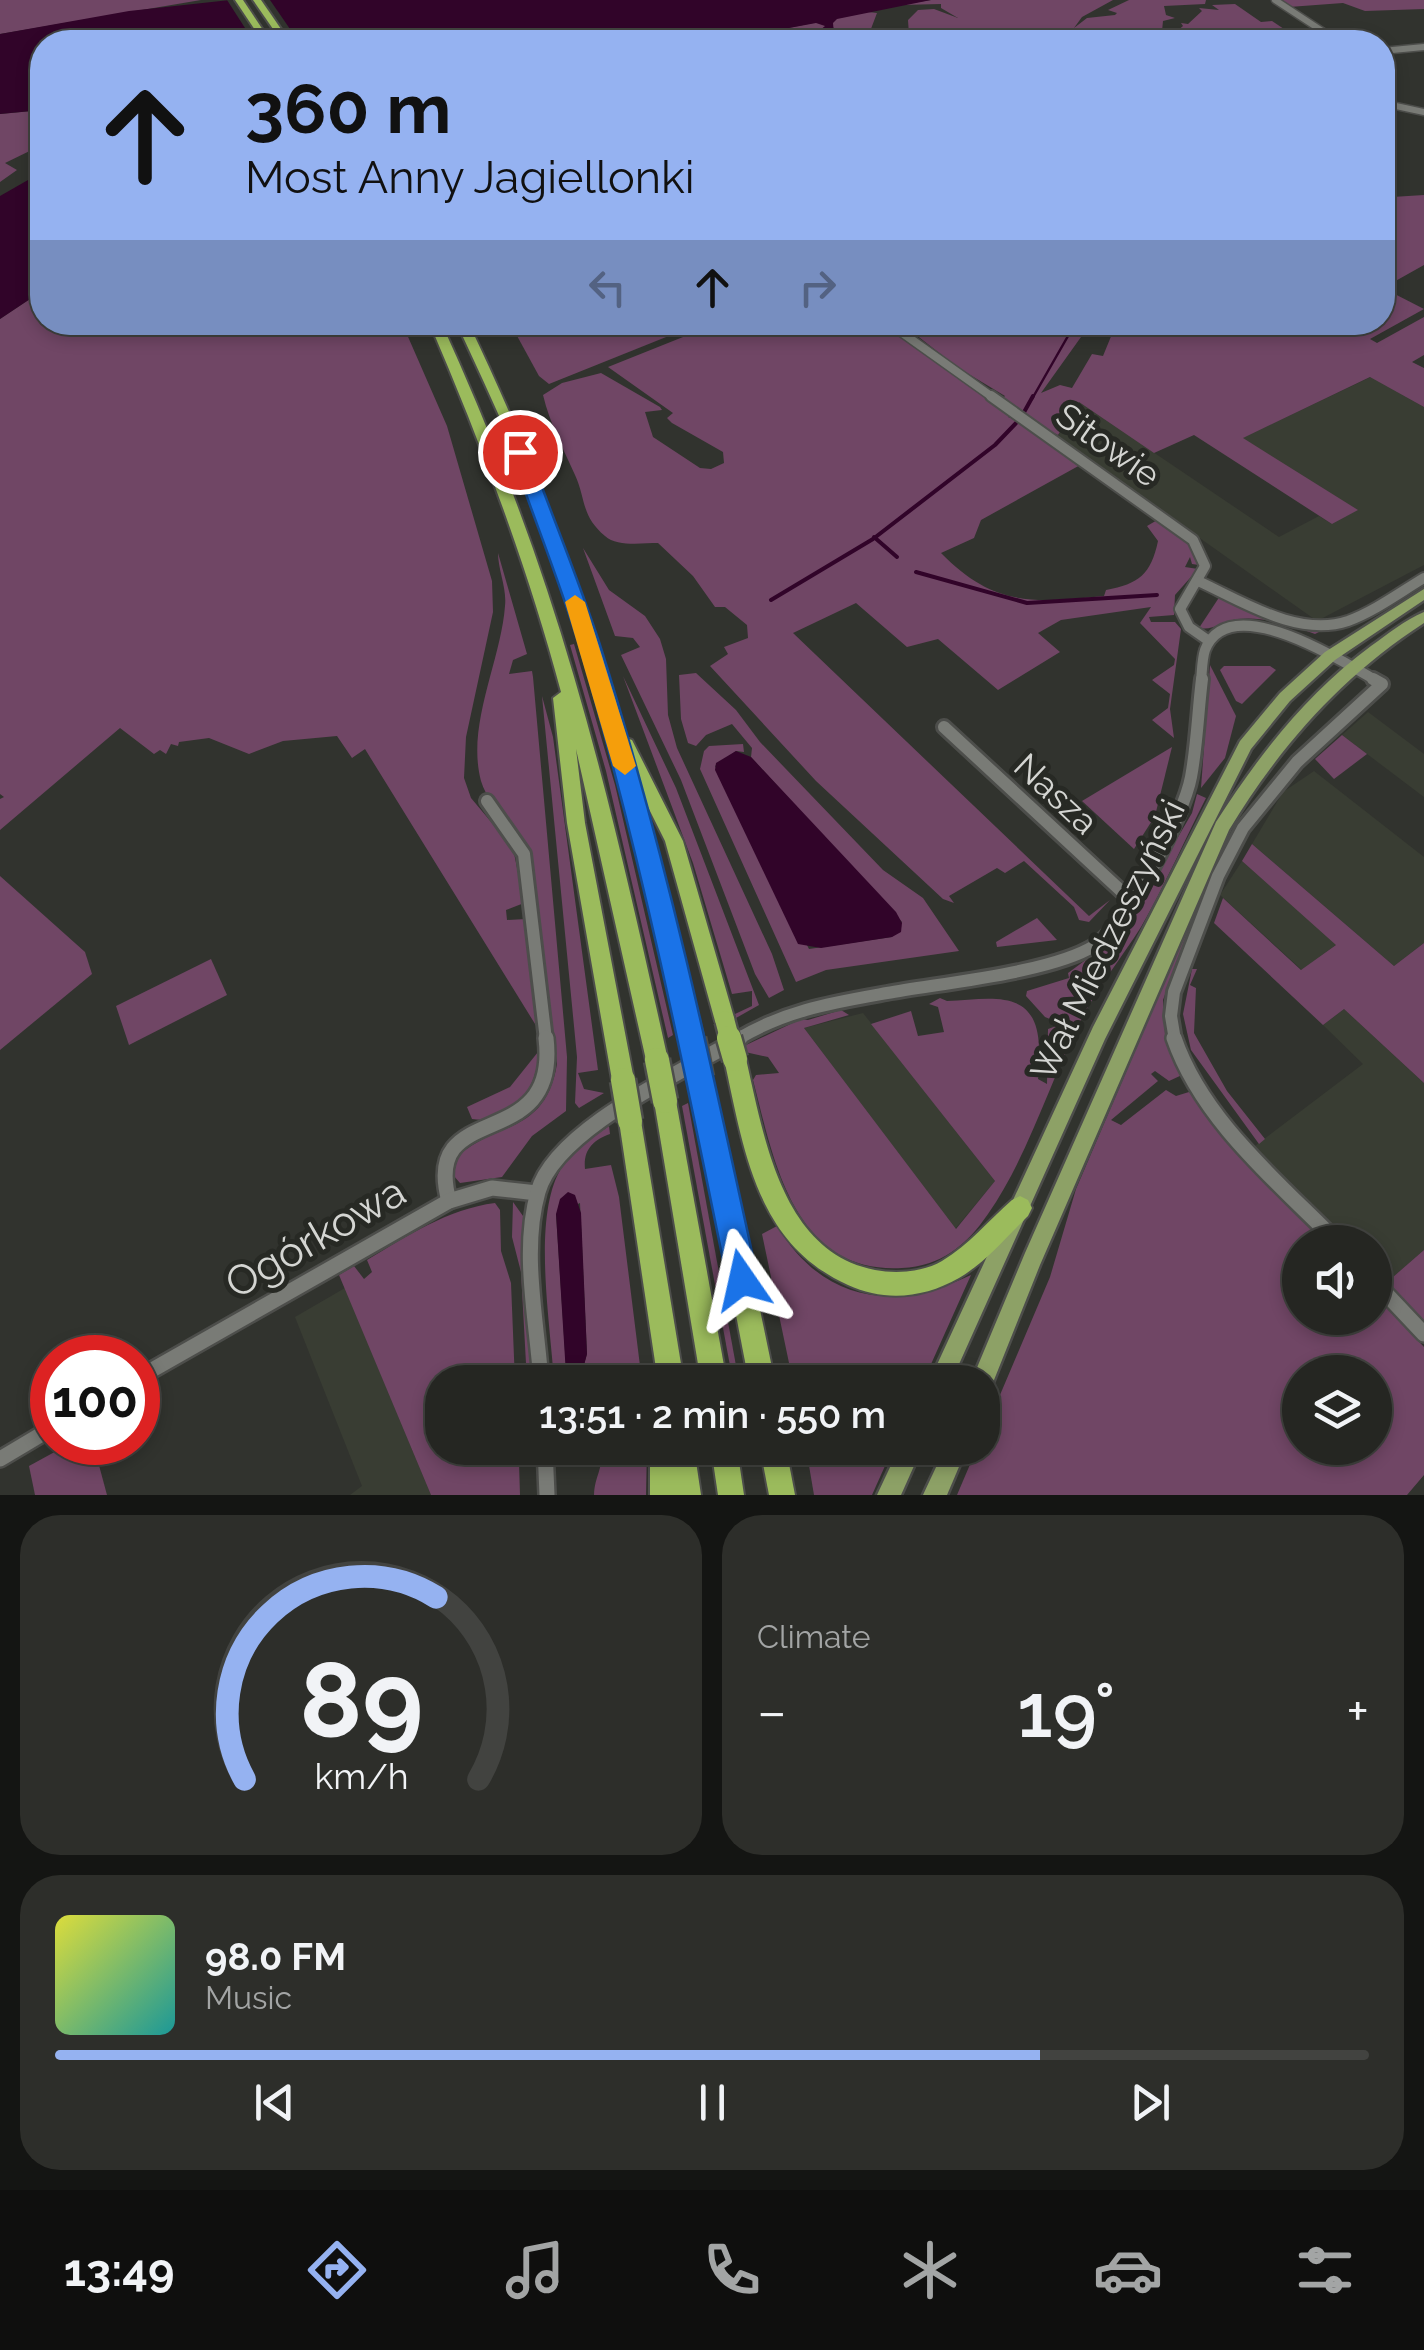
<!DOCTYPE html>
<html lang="en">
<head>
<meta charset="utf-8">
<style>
  body { margin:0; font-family:Raleway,sans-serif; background:#2d2e2a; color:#f1f3f6; height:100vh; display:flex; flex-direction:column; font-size:38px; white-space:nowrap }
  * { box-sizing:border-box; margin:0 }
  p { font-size:32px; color:#a3a5a5 }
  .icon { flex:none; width:55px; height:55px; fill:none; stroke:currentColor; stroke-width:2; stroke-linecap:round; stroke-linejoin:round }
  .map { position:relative; height:1495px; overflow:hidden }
  .details { display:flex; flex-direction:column; gap:20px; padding:20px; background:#141513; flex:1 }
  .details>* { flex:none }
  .top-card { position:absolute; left:30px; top:30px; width:1365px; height:305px; border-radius:40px; box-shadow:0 5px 15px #0003,0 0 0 2px #424340; background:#95b2f1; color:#111; overflow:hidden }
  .buttons { position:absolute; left:1282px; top:1225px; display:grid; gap:20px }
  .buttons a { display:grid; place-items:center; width:110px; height:110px; border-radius:50%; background:#252622; box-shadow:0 5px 15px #0003,0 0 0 2px #424340; font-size:50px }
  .speed { position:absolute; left:30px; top:1335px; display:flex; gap:20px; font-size:50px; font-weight:700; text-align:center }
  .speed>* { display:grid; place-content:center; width:130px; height:130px; border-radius:50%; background:#252622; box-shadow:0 5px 15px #0003,0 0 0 2px #424340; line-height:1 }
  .speed .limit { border:15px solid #d22; background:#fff; color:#111 }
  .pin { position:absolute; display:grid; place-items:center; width:85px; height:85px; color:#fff; margin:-42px; border:5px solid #fff; border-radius:50%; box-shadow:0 2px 10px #0007 }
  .me { position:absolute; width:110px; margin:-55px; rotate:349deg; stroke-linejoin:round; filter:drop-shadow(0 0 8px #0008) }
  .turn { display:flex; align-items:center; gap:35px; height:210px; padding:0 50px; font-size:45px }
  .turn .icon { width:130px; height:130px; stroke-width:2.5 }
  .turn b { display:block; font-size:70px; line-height:85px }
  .lanes { display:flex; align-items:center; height:95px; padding:0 50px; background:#0003; justify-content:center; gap:50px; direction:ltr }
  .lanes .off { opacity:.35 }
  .big { font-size:75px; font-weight:600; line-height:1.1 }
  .details .card { flex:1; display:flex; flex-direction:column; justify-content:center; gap:15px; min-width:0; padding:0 35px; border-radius:40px; background:#2d2e2a }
  .details .dial { align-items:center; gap:0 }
  .dial svg { height:260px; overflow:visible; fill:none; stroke:#424340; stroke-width:7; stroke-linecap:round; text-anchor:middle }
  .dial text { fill:#f1f3f6; stroke:none }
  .song { display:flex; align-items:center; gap:30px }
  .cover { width:120px; height:120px; border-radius:15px; background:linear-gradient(135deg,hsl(60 70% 55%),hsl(180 70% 35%)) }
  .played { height:10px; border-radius:5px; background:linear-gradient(90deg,#95b2f1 75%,#424340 75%) }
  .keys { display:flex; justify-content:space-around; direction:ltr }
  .heat { display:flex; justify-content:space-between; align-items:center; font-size:55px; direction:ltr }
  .details .tiles { flex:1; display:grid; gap:20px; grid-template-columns:1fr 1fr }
  .card:last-child { grid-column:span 2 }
  .trip { position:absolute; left:425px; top:1365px; width:575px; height:100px; border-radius:40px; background:#252622; box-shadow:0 5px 15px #0003,0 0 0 2px #424340; font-weight:600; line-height:100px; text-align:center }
  .menu { display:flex; height:160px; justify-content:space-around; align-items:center; background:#0f0f0e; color:#a3a5a5 }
  .menu .icon { width:70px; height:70px }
  .menu .current { color:#95b2f1 }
  .menu b { font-size:45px; color:#f1f3f6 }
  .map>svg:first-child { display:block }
</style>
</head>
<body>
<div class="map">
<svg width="1424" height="1495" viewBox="0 0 1424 1495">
  <rect width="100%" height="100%" fill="#31332e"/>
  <g fill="#393d33">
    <path d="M1371 377 1424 407V565L1317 621 1057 437 1079 402 1279 537 1319 516 1332 524 1357 510 1242 438Z"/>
    <path d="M1368 712 1424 754V797L1342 735Z"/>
    <path d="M1314 771 1424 857V943L1394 966 1252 844 1283 792Z"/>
    <path d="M1242 861 1337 944 1302 970 1220 895Z"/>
    <path d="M1344 1009 1424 1083V1250L1385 1284 1375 1273V1242H1346L1255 1146 1363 1064 1323 1025Z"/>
    <path d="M863 1013 995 1181 955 1229 804 1028Z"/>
    <path d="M345 1288 431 1495H350L362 1486 295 1317Z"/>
  </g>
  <g fill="#704665" fill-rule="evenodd">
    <path d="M0 0H201L0 34Z"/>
    <path d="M931 0H1113L1082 17 1074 28 1087 18 1115 15 1117 13 1108 10 1129 0H1206L1205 4 1164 6 1166 15 1175 18 1163 21 1162 31 1176 32 1183 26 1181 23 1188 24 1202 11 1199 8 1219 10 1212 5 1235 4 1261 22 1272 21 1284 29H1264L1259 40 1270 42H902L909 35 908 20 918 10 934 9 958 18 941 8V4L899 5Z"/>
    <path d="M1279 0H1424V9L1365 11 1343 3 1289 7Z"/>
    <path d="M868 12 877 13 866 42H842L833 27 832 42H816L819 31 811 42H718Z"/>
    <path d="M42 110V145L5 163 17 170 0 182V114Z"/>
    <path d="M1424 195V265L1383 288 1424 309 1370 339 1377 343 1424 317V355L1412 362 1424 368V407L1370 377 1243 438 1358 510 1332 524 1194 435 1154 453 1079 402 1058 435 1035 424 1002 399 1005 396 957 367 901 323H1091L1041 393 1060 385 1072 388 1092 354 1103 356 1112 334 1098 333 1103 323 1382 322 1383 203 1392 197Z"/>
    <path d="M42 291V322L402 323 447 426 492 581 493 612 466 737 464 778 471 798 513 848 524 903 506 910 507 920 526 919 540 1032 365 749 352 758 337 736 283 741 249 754 209 738 179 742 178 746 171 744 166 754 160 750 154 754 120 728 0 830V799L4 797 0 794V319Z"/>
    <path d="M510 323H701L549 384 539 376Z"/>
    <path d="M718 323H880L1009 413 1008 417 1025 423 1082 464 981 520 974 538 941 553C994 607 1033 603 1104 596L1106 590C1139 584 1151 574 1158 541L1147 526 1159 519 1191 545 1199 565 1192 564 1190 557 1185 567 1198 569 1175 595 1174 615 1149 617 1151 622H1175L1181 629 1170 709 1174 738 1152 720 1168 708 1170 694 1152 680 1174 665 1175 659 1140 623 1151 607 1061 620 1038 633 1060 652 998 690 938 639 907 647 856 603 793 633 1089 916 1110 900 1089 922 1079 920 1074 907 1024 861 1005 873 997 868 949 896 954 903 943 899 816 781 710 666 728 654 724 647 748 638 747 625 725 607H715L693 576 658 543C642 543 617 547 605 536 581 516 586 499 575 475 563 448 550 424 543 395L562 383 601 373 660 407 662 410 645 412 653 437 700 468 711 469 724 463 723 452 672 423 667 418 673 413 608 367Z"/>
    <path d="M583 548 609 590 645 616 660 639 666 659 668 715 677 748 772 954 784 990 769 998 755 974 681 780 621 655 640 647 633 638 615 636Z"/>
    <path d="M498 553 527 654 513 660 509 674 532 671 533 677 567 1057 566 1111 532 1136 502 1177 460 1183 453 1175 459 1155C498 1121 545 1134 557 1064L533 866C522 831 489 809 481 781 466 725 501 661 505 606 507 588 498 570 498 553Z"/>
    <path d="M1220 596 1308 628 1323 630 1315 634C1290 625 1265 616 1237 619 1223 621 1213 631 1199 628Z"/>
    <path d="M574 644 615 785 673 1035 668 1038 606 771 570 645Z"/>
    <path d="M1210 665 1236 716 1225 758 1201 788Z"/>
    <path d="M1224 666H1270L1276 670 1242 704 1236 701 1220 670Z"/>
    <path d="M696 673 736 710 760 742 883 870 923 898 959 951 826 970 796 982 700 769 704 751 709 746 743 744 744 752 736 751 715 766 809 949 892 937 902 922 751 757 752 748 732 724 706 735 696 746 688 743 681 719 679 675Z"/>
    <path d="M623 676 676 788 759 1005 736 1018 735 1014 752 1006V991L732 994 693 863Z"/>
    <path d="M542 696 553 737 598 1070 578 1073 584 1089 604 1093 579 1108 575 1103 577 1057Z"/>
    <path d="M1342 735 1367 754 1334 779 1315 759Z"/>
    <path d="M1172 747 1155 816 1134 849 1082 801Z"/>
    <path d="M1197 794 1206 798C1184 841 1165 885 1141 927 1122 957 1100 984 1083 1016 1050 1080 1029 1155 988 1214 966 1246 941 1266 902 1268 794 1274 774 1162 753 1080L756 1075 779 1073 768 1057 745 1052 744 1046 801 1019 808 1020 841 1010 849 1015 804 1028 956 1229 995 1181 871 1024 911 1011 918 1036 944 1032 938 1007 929 1004 940 998 947 1001C991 999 1037 987 1039 1047 1039 1058 1040 1069 1038 1079L1047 1084 1048 1029 1062 1024 1045 1017 1026 996 1027 991 1069 978 1068 973 1122 933 1192 813Z"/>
    <path d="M1252 844 1394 966 1424 943V1083L1344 1009 1323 1025 1214 923 1223 898 1301 970 1336 945 1242 861Z"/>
    <path d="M0 876 85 952 92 974 0 1050Z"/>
    <path d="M1198 904 1163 1000 1165 1033 1182 1075 1169 1081 1155 1071 1151 1074 1158 1081 1111 1120 1121 1125 1166 1090 1176 1096 1189 1092 1325 1242H1300V1318H1375V1295L1424 1347V1475L1407 1495H957L977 1448H982L983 1435 1050 1277 1076 1189ZM1300 1372H1375V1448H1300Z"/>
    <path d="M1037 918 1057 940 997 947 996 942Z"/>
    <path d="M211 959 227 995 129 1045 116 1006Z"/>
    <path d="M1192 969H1197L1190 985 1196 988 1194 1033 1227 1091 1265 1139 1259 1144 1191 1050 1183 1014Z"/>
    <path d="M538 1052C539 1087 511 1126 472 1119L467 1107 510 1087Z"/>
    <path d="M688 1103 739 1382H733L682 1106Z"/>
    <path d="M609 1126 610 1134C593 1140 583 1150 585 1169L611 1165 619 1197 642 1382H579L587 1354 580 1203 556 1214 567 1382H554C551 1326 531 1215 562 1167 573 1150 593 1137 609 1126Z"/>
    <path d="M513 1202 523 1216 532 1382H527L521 1272 512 1237Z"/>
    <path d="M495 1203 500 1210 501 1251 511 1283 515 1382H442V1448H517L493 1452 494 1467 519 1463 520 1495H431L339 1275 354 1266 364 1279 372 1272 367 1260C407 1236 448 1209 495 1203Z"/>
    <path d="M777 1226C824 1303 894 1312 971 1275L923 1382H793L762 1234Z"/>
    <path d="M1424 1250V1325L1385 1284Z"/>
    <path d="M71 1443H93L107 1495H35L29 1466Z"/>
    <path d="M601 1448H647L646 1495H594C595 1474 603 1472 601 1448Z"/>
    <path d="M806 1448H893L872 1495H814Z"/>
  </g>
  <g fill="#310429">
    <path d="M230 0H931L837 19 833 23 834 35 819 31 825 26 816 23 714 42H42V110L0 114V34L129 11Z"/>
    <path d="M42 172V291L0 319V196Z"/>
    <path d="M736 751 751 757 896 912 902 923 901 932 892 937 821 948 798 944 715 770 716 763Z"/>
    <path d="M568 1192 575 1195 581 1213 587 1354 583 1369 566 1374 556 1214 560 1199Z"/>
  </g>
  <path fill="#31332e" d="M227 0H270L299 42H254Z"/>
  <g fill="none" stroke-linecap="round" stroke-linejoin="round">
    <path stroke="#310429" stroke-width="2.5" d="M1032 399 1076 322"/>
    <g stroke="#310429" stroke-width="4">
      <path d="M1023 414 1033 396"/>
      <path d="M874 537 897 557"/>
      <path d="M916 572 1027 603 1157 595"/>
      <path d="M771 600 873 539 995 445 1019 420"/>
    </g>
    <defs>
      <g id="minor-far4">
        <path d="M1275 0 1339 42"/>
        <path d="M1382 51 1424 47"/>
        <path d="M1382 103 1424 112"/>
      </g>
      <path id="minor-far3" d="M887 322 995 399"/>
      <g id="minor-far2">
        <path d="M991 396 1193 540 1205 566 1180 609 1189 627 1209 641"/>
        <path d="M1198 581C1242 601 1298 638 1348 621 1375 611 1399 593 1424 578"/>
        <path d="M1201 681C1202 672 1202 659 1205 650 1229 588 1344 662 1377 681"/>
      </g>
      <g id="minor-far1">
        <path d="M944 727 1132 901"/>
        <path d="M487 801 524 854 546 1040"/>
        <path d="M736 1040C786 1010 831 1003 887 993 941 983 1050 973 1094 946 1127 927 1184 815 1191 777 1197 745 1198 711 1202 679"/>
        <path d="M1175 1040 1171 1016 1174 992 1218 876 1243 828 1297 762 1382 684 1373 679"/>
      </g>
      <g id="minor">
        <path d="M1174 1038C1202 1120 1278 1182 1337 1242"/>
        <path d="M449 1201C420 1096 560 1157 546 1038"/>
        <path d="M1375 1282 1424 1334"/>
        <path d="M138 1378 449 1201 492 1188 537 1193"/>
        <path d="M541 1382C537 1321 521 1251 538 1192 555 1129 685 1071 740 1038"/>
        <path d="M545 1448 547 1495"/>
        <path d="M0 1459 52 1428"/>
      </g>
      <g id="major">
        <path d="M1424 589V600L1335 660 1290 701 1251 749 1105 1039 951 1382H929L1093 1027 1240 741 1280 693 1325 652Z"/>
        <path d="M1424 612V623C1341 677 1280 746 1229 830L1040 1265 990 1390 982 1393V1382H971L1025 1253 1216 822C1259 755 1307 693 1371 646 1388 634 1405 620 1424 612Z"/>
        <path d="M899 1448H922L901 1495H877Z"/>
        <path d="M945 1448H967L947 1495H923Z"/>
      </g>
      <g id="highway">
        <path d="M235 0H243L271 42H263Z"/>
        <path d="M253 0H261L290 42H282Z"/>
        <path d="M429 322H441C481 410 517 499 547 590 598 744 633 902 668 1060L665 1067 657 1070 649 1067 646 1060 576 749 585 823 634 1080 631 1087 623 1090 615 1087 612 1080 567 823 553 698 561 692C527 565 481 443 429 322Z"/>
        <path d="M456 322H468C533 457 584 595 626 738L632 740 683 841 735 1021 732 1028 725 1031 718 1028 715 1021 665 841 641 793 704 1039 700 1046 693 1049 686 1046 682 1039C640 856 597 673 532 497 510 437 483 380 456 322Z"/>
        <path d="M735 1049 743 1052 746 1059C764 1136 781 1252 875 1270 897 1274 923 1272 942 1261 969 1245 989 1220 1012 1200L1020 1196 1028 1200 1032 1208 1028 1216C1006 1237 986 1262 959 1278 924 1298 885 1302 848 1285 755 1243 744 1149 724 1059L727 1052Z"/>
        <path d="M701 1068 709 1071 712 1078 775 1382H749L690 1078 693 1071Z"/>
        <path d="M665 1090 673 1093 676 1101 727 1382H701L654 1101 657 1093Z"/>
        <path d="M630 1110 638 1113 641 1121 684 1382H658L619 1121 622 1113Z"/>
        <path d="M650 1448H694L701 1495H650Z"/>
        <path d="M711 1448H737L744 1495H718Z"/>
        <path d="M760 1448H786L795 1495H769Z"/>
      </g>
    </defs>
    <use href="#minor-far4" stroke="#4d4e4b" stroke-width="9"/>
    <use href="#minor-far3" stroke="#4d4e4b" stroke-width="11"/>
    <use href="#minor-far2" stroke="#4d4e4b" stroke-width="14"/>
    <use href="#minor-far1" stroke="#4d4e4b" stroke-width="18"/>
    <use href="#minor" stroke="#4d4e4b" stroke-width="20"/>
    <use href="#major" stroke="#4d4e4b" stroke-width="5"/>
    <use href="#highway" stroke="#4d4e4b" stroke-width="4"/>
    <use href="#minor-far4" stroke="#797b76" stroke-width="6"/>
    <use href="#minor-far3" stroke="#797b76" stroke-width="8"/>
    <use href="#minor-far2" stroke="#797b76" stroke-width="10"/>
    <use href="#minor-far1" stroke="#797b76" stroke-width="12"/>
    <use href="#minor" stroke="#797b76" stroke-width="15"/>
    <use href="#major" fill="#8da166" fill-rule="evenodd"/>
    <use href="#highway" fill="#9bbb5c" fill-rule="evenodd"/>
    <defs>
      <path id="highway-bridge-far1" d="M725 1021 730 1040"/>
      <g id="highway-bridge">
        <path d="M729 1038 735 1059"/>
        <path d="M693 1039 701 1078"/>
        <path d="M657 1060 665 1101"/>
        <path d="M623 1080 630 1121"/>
      </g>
    </defs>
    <use href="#highway-bridge-far1" stroke="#4d4e4b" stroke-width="24" stroke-linecap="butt"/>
    <use href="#highway-bridge" stroke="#4d4e4b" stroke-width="29" stroke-linecap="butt"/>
    <use href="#highway-bridge-far1" stroke="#9bbb5c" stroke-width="19"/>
    <use href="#highway-bridge" stroke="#9bbb5c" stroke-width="24"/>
  </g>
  <path fill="#1a73e8" stroke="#114b97" stroke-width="2.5" d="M520 446 529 452C552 516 579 580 600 645 666 853 712 1067 758 1280L754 1291 742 1296 731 1291 727 1280C684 1067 641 854 579 645 559 580 533 516 511 452Z"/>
  <path fill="#f59e0b" d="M575 595 585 602 636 766 625 775 613 766 565 602Z"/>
  <g text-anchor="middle" stroke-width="10" stroke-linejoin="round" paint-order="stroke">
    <g font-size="35" fill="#d4d5d2" stroke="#272924">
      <text transform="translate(1108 445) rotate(35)" y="12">Sitowie</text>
      <text transform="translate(1056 794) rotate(43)" y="12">Nasza</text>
      <text transform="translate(1108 940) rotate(-64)" y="12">Wał Miedzeszyński</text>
    </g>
    <g font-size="42" fill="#d4d5d2" stroke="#272924">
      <text transform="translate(315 1237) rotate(-30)" y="15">Ogórkowa</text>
    </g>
  </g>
</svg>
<div class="buttons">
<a><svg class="icon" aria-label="sound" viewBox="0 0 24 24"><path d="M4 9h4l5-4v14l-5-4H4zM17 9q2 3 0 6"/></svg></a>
<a><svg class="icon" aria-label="layers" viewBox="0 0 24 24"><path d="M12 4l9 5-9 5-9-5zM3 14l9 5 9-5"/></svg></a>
</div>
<div class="speed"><div class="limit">100</div></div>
<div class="pin" style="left:520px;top:452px;background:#d93025"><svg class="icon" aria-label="arrive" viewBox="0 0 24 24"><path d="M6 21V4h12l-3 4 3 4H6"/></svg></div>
<svg class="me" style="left:742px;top:1280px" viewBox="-20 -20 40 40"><path d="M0-17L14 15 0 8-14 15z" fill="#1a73e8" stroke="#fff" stroke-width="4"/></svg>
<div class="trip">13:51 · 2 min · 550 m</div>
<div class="top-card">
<div class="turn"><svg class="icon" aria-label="ahead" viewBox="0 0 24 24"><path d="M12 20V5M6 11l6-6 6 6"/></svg><div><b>360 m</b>Most Anny Jagiellonki</div></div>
<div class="lanes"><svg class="icon off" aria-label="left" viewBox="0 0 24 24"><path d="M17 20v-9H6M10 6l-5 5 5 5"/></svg><svg class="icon" aria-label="ahead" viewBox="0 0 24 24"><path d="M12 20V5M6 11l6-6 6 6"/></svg><svg class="icon off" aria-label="right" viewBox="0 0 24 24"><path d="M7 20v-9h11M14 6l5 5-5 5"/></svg></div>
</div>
</div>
<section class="details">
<div class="tiles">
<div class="card dial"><svg viewBox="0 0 100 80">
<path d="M14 69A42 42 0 1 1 86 69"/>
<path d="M14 69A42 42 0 0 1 73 13" stroke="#95b2f1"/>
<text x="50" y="56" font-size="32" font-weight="700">89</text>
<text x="50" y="72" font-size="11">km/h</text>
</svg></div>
<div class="card"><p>Climate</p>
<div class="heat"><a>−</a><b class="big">19°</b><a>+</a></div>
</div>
<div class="card">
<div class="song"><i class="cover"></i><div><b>98.0 FM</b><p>Music</p></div></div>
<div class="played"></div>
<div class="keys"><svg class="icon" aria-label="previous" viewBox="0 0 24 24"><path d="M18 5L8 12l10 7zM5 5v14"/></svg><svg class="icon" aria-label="pause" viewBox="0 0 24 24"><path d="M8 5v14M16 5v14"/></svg><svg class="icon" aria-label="next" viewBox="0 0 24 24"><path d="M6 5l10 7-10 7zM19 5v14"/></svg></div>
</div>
</div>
</section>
<nav class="menu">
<b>13:49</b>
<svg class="icon current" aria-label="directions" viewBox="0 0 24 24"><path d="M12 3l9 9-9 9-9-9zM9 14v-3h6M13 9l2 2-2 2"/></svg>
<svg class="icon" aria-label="music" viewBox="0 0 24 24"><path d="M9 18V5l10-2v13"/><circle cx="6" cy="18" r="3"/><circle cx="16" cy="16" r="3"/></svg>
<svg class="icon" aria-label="phone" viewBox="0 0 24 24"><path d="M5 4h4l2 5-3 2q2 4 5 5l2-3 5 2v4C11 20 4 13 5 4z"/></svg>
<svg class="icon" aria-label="climate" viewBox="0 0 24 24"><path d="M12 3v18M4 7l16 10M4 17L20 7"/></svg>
<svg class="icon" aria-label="car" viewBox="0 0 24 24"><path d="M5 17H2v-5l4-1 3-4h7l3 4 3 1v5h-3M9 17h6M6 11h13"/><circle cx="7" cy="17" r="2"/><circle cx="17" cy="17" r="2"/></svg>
<svg class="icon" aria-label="filters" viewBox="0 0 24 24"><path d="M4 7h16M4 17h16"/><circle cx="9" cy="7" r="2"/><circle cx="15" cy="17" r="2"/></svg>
</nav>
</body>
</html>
